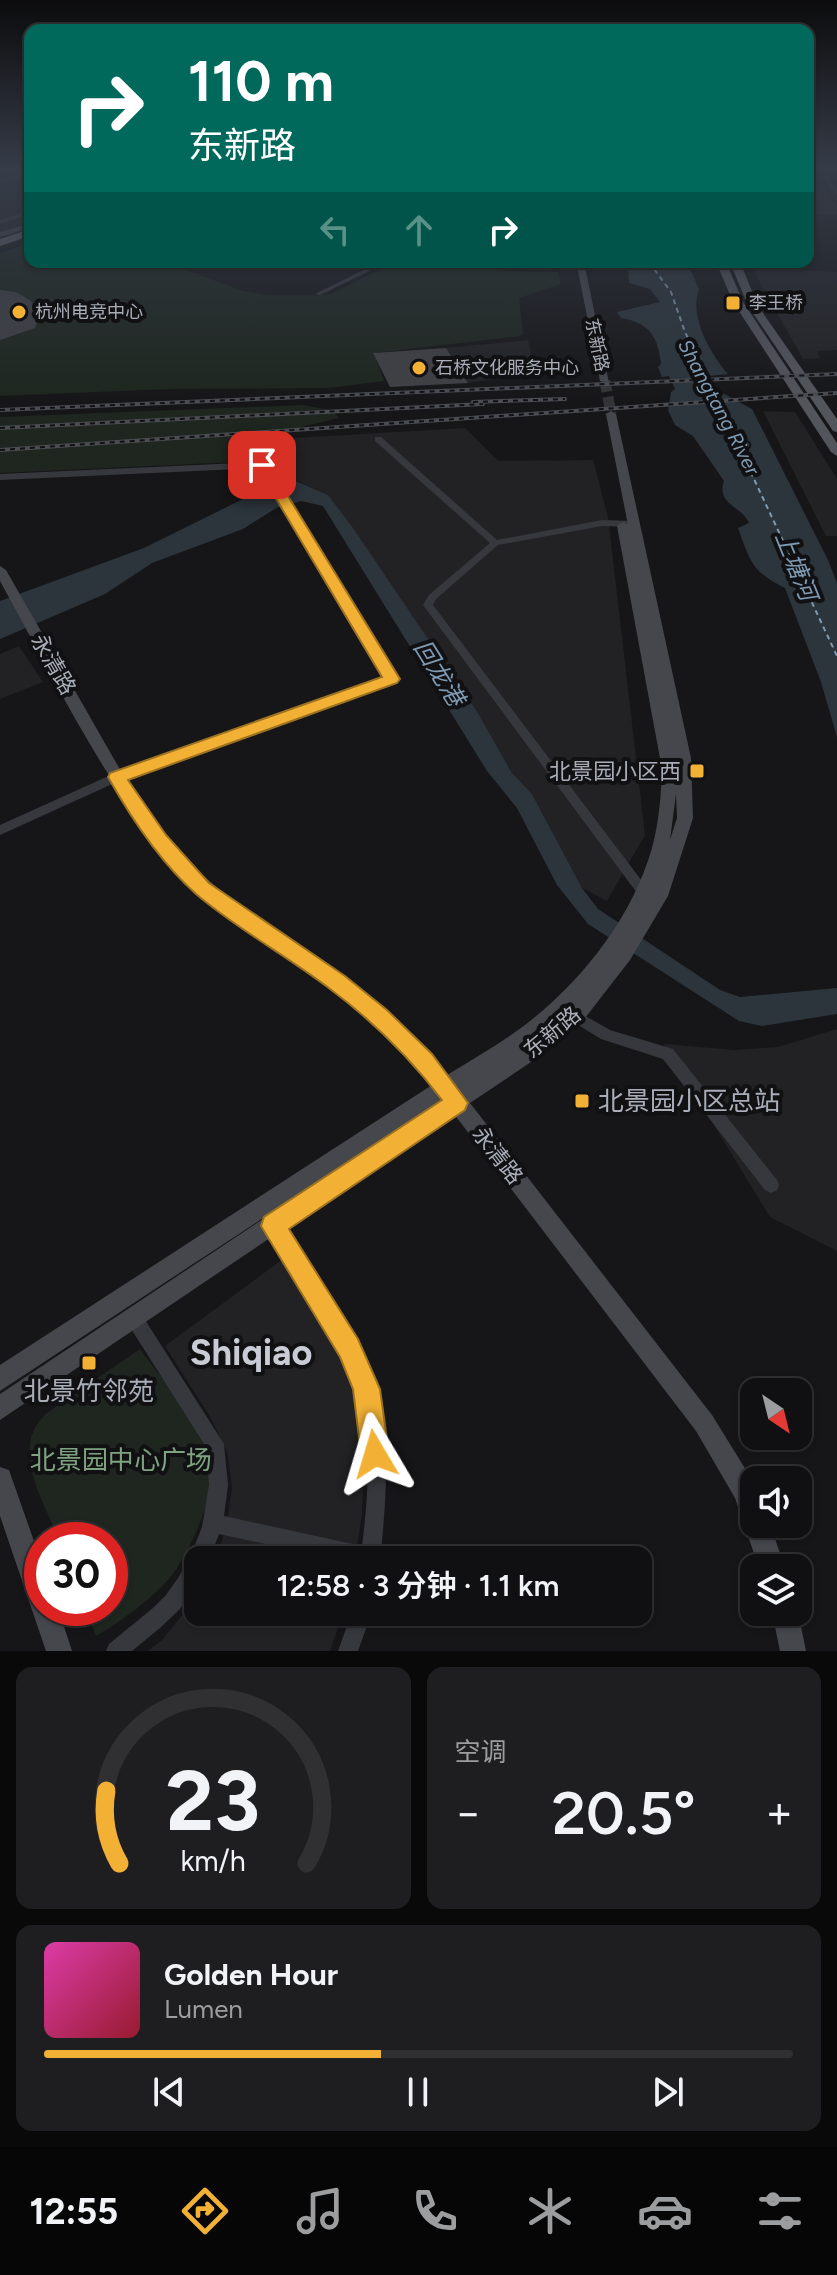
<!DOCTYPE html>
<html lang="zh">
<head>
<meta charset="utf-8">
<style>
  body { margin:0; font-family:Figtree,"Noto Sans SC",sans-serif; background:#1e1e20; color:#f1f3f6; height:100vh; display:flex; flex-direction:column; font-size:30px; white-space:nowrap }
  * { box-sizing:border-box; margin:0 }
  p { font-size:26px; color:#9c9d9f }
  .icon { flex:none; width:44px; height:44px; fill:none; stroke:currentColor; stroke-width:2; stroke-linecap:round; stroke-linejoin:round }
  .map { position:relative; height:1651px; overflow:hidden }
  .drawer { display:flex; flex-direction:column; gap:16px; padding:16px; background:#09090a; flex:1 }
  .drawer>* { flex:none }
  .hud { position:absolute; left:24px; top:24px; width:790px; height:244px; border-radius:16px; box-shadow:0 2px 6px #0004,0 0 0 2px #303032; background:#00695c; color:#fff; overflow:hidden }
  .needle { width:52px; rotate:145deg }
  .fabs { position:absolute; left:740px; top:1378px; display:grid; gap:16px }
  .fabs a { display:grid; place-items:center; width:72px; height:72px; border-radius:16px; background:#101012; box-shadow:0 2px 6px #0004,0 0 0 2px #303032; font-size:40px }
  .speed { position:absolute; left:24px; top:1522px; display:flex; gap:16px; font-size:40px; font-weight:700; text-align:center }
  .speed>* { display:grid; place-content:center; width:104px; height:104px; border-radius:50%; background:#101012; box-shadow:0 2px 6px #0004,0 0 0 2px #303032; line-height:1 }
  .speed .limit { border:12px solid #d22; background:#fff; color:#111 }
  .pin { position:absolute; display:grid; place-items:center; width:68px; height:68px; color:#fff; margin:-34px; border-radius:16px; box-shadow:0 4px 12px #0006 }
  .me { position:absolute; width:88px; margin:-44px; rotate:353deg; stroke-linejoin:round; filter:drop-shadow(0 0 6px #0008) }
  .turn { display:flex; align-items:center; gap:28px; height:168px; padding:0 32px; font-size:36px }
  .turn .icon { width:104px; height:104px; stroke-width:2.5 }
  .turn b { display:block; font-size:56px; line-height:68px }
  .lanes { display:flex; align-items:center; height:76px; padding:0 32px; background:#0003; justify-content:center; gap:40px; direction:ltr }
  .lanes .off { opacity:.35 }
  .big { font-size:60px; font-weight:600; line-height:1.1 }
  .drawer .widget { flex:1; display:flex; flex-direction:column; justify-content:center; gap:12px; min-width:0; padding:0 28px; border-radius:16px; background:#1e1e20 }
  .drawer .dial { align-items:center; gap:0 }
  .dial svg { height:208px; overflow:visible; fill:none; stroke:#303032; stroke-width:7; stroke-linecap:round; text-anchor:middle }
  .dial text { fill:#f1f3f6; stroke:none }
  .song { display:flex; align-items:center; gap:24px }
  .cover { width:96px; height:96px; border-radius:12px; background:linear-gradient(135deg,hsl(320 70% 55%),hsl(350 70% 35%)) }
  .played { height:8px; border-radius:4px; background:linear-gradient(90deg,#f2b134 45%,#303032 45%) }
  .keys { display:flex; justify-content:space-around; direction:ltr }
  .heat { display:flex; justify-content:space-between; align-items:center; font-size:44px; direction:ltr }
  .drawer .tiles { flex:1; display:grid; gap:16px; grid-template-columns:1fr 1fr }
  .widget:last-child { grid-column:span 2 }
  .trip { position:absolute; left:184px; top:1546px; width:468px; height:80px; border-radius:16px; background:#101012; box-shadow:0 2px 6px #0004,0 0 0 2px #303032; font-weight:600; line-height:80px; text-align:center }
  .dock { display:flex; height:128px; justify-content:space-around; align-items:center; background:#060607; color:#9c9d9f }
  .dock .icon { width:56px; height:56px }
  .dock .on { color:#f2b134 }
  .dock b { font-size:36px; color:#f1f3f6 }
  .map>svg:first-child { display:block }
</style>
</head>
<body>
<div class="map">
<svg width="837" height="1651" viewBox="0 0 837 1651">
  <rect width="100%" height="100%" fill="#161618"/>
  <g fill="#222225">
    <path d="M0 170H30V222L0 232Z"/>
    <path d="M808 180H816L837 207V214L808 215Z"/>
    <path d="M752 268 837 272V350L817 351 820 358 803 359Z"/>
    <path d="M528 340 535 373 468 383 446 348Z"/>
    <path d="M763 411 795 412 837 479V536H826Z"/>
    <path d="M465 428 498 461 593 460 608 517 645 835 607 901 582 888 532 794 512 773 478 713 328 495 283 474 254 445 259 440Z"/>
    <path d="M19 646 43 682 0 699V654Z"/>
    <path d="M837 1029V1251L770 1217 698 1099 668 1063 664 1044 734 1050 778 1047Z"/>
    <path d="M283 1259 335 1346 354 1386 364 1446 362 1514 355 1560H215L226 1528 232 1488 227 1451 209 1415 165 1346Z"/>
    <path d="M198 1596V1612H343L330 1651H148L162 1640Z"/>
  </g>
  <g fill="#1e261f">
    <path d="M30 243V262H165L243 291 268 295H329L395 262H433L505 271 558 272 561 284 519 298 523 334 520 336 374 353 384 381 329 388 170 389 0 396V253Z"/>
    <path d="M303 405 331 410 339 418 239 442 236 462 0 473V417Z"/>
    <path d="M140 1349C162 1380 198 1419 211 1455 221 1484 190 1552 172 1575 155 1597 120 1622 96 1636L85 1608H110V1540H59C44 1501 8 1447 47 1413Z"/>
  </g>
  <g fill="#2c353c">
    <path d="M628 262H687L699 289C689 317 710 353 728 374L709 376 717 390 752 409 828 560 837 583V737L821 682 785 588C752 572 750 561 738 528L749 523C742 506 716 505 724 481L693 436 675 425 668 410 671 392 675 389 669 376 662 377 658 367 661 364C658 337 650 323 621 318L617 312 660 302 650 289 629 283Z"/>
    <path d="M296 481 328 495 353 528 478 713 512 773 532 794 582 888 598 909 720 990 740 997 837 988V1014L762 1026 739 1021 588 924 557 885 517 808 487 771 323 506 301 501 278 507 243 529 152 563 105 594 0 639V601L144 548 253 494Z"/>
  </g>
  <g fill="none" stroke-linecap="round" stroke-linejoin="round">
    <path stroke="#7f9bb3" stroke-width="2" stroke-dasharray="5 4" stroke-linecap="butt" d="M649 262 671 292 685 332 837 656"/>
  </g>
  <g fill="#404145">
    <path d="M0 290 16 292 31 301 39 316 35 328 0 340Z"/>
    <path d="M446 348 468 383 390 387 373 353Z"/>
  </g>
  <g fill="none" stroke-linecap="round" stroke-linejoin="round">
    <path stroke="#333438" stroke-width="11" stroke-dasharray="11 5" stroke-linecap="butt" d="M605 381 611 414"/>
    <g fill="#37383d" fill-rule="evenodd">
      <path d="M30 173V177L0 183V179Z"/>
      <path d="M822 175H826L837 189V195Z"/>
      <path d="M30 210V214L0 224V220Z"/>
      <path d="M380 262H388L320 295 315 294Z"/>
      <path d="M375 437H381L497 540 602 520 634 521 639 524 634 527 602 526 498 545 436 599 433 605 648 889 650 893 648 897H640L423 605 429 595 490 543 375 441Z"/>
      <path d="M262 462 266 465 397 679 396 681 202 749 121 780 0 835V825L113 774 194 743 386 677 259 468 0 480V474Z"/>
      <path d="M575 1010 610 1030 673 1049 777 1180 779 1185 777 1190 771 1193 765 1190 663 1059 601 1039 570 1020 568 1016 570 1012Z"/>
      <path d="M273 1218 279 1220C314 1273 358 1327 376 1390 391 1445 386 1504 380 1560H340L219 1534 209 1560H198V1581L180 1609 160 1628 132 1651H106L109 1644 153 1608 166 1595 178 1578 189 1560 202 1527 209 1485 206 1447 128 1324 126 1318 128 1312 134 1310 140 1312 224 1444 228 1485 224 1516 362 1546C369 1490 373 1428 353 1374 334 1323 297 1277 267 1232L265 1226 267 1220Z"/>
      <path d="M352 1612H372L358 1651H338Z"/>
    </g>
    <g fill="#45474d" fill-rule="evenodd">
      <path d="M30 223V228L0 237V232Z"/>
      <path d="M494 262H584L609 383 600 381 577 266 498 265Z"/>
      <path d="M611 411 616 414 691 758 693 818 668 896 630 960 582 1022 534 1060 470 1103 712 1415 754 1483V1524H770L785 1568H759L735 1498 696 1431 454 1114 0 1420V1394L409 1122 0 1391V1365L432 1085C361 992 258 950 176 872 161 857 149 835 137 818 85 743 44 661 0 581V566L6 570 122 773 185 860 240 907 344 977 387 1011 432 1055 447 1075C473 1059 501 1043 525 1025 582 981 632 918 652 848 659 822 661 796 662 769L617 526 623 522 628 525 606 414ZM676 794 677 818 670 840Z"/>
      <path d="M0 1467 9 1470 42 1564V1608H58L72 1651H46L0 1516Z"/>
      <path d="M772 1612H798L806 1651H780Z"/>
    </g>
    <g fill="#53555c" fill-rule="evenodd">
      <path d="M716 262H726L743 302 837 443V456L831 452 733 302Z"/>
      <path d="M730 262H740L758 306 837 419V432L833 431 748 306Z"/>
    </g>
    <path fill="#63666e" fill-rule="evenodd" d="M30 229V236L0 246V239Z"/>
    <defs>
      <g id="rail">
        <path d="M473 402 565 399"/>
        <path d="M0 410 837 374"/>
        <path d="M0 428 483 404"/>
        <path d="M0 450 837 393"/>
      </g>
    </defs>
    <use href="#rail" stroke="#4a4c52" stroke-width="4"/>
    <use href="#rail" stroke="#111113" stroke-width="2" stroke-dasharray="5" stroke-linecap="butt"/>
  </g>
  <linearGradient id="sky" x2="0" y2="1"><stop stop-color="#0c0c0d"/><stop offset="0.42" stop-color="#363c48"/><stop offset="1" stop-color="#363c48" stop-opacity="0"/></linearGradient>
  <rect width="837" height="401" fill="url(#sky)"/>
  <path fill="#f2b134" stroke="#9d7322" stroke-width="2" d="M262 461 269 465 400 679 397 683 128 780 166 835 209 883 345 976 387 1010 432 1054 468 1103 465 1110 289 1229 358 1339 380 1389 389 1454 385 1463 375 1467 365 1463 361 1454 353 1389 340 1357 261 1226 264 1217 442 1100C410 1058 373 1021 330 989 287 956 237 929 196 894 161 863 131 818 108 777L110 773 382 677 256 465Z"/>
  <g fill="#f2b134" stroke="#111113" stroke-width="3">
    <rect x="725" y="295" width="16" height="16" rx="4"/>
    <circle cx="19" cy="312" r="8"/>
    <circle cx="419" cy="368" r="8"/>
    <rect x="689" y="763" width="16" height="16" rx="4"/>
    <rect x="574" y="1093" width="16" height="16" rx="4"/>
    <rect x="81" y="1355" width="16" height="16" rx="4"/>
  </g>
  <g text-anchor="middle" stroke-width="8" stroke-linejoin="round" paint-order="stroke">
    <g font-size="18" fill="#a8adb8" stroke="#111113" text-anchor="start">
      <text x="749" y="309">李王桥</text>
      <text x="35" y="318">杭州电竞中心</text>
      <text x="435" y="374">石桥文化服务中心</text>
    </g>
    <g font-size="18" fill="#a8adb8" stroke="#111113">
      <text transform="translate(597 345) rotate(78)" y="6">东新路</text>
    </g>
    <g font-size="20" font-style="italic" fill="#7f9bb3" stroke="#111113">
      <text transform="translate(719 407) rotate(62)" y="7">Shangtang River</text>
    </g>
    <g font-size="22" fill="#a8adb8" stroke="#111113">
      <text transform="translate(54 664) rotate(60)" y="8">永清路</text>
      <text transform="translate(552 1032) rotate(-40)" y="8">东新路</text>
      <text transform="translate(498 1155) rotate(52)" y="8">永清路</text>
    </g>
    <g font-size="22" fill="#a8adb8" stroke="#111113" text-anchor="end">
      <text x="681" y="779">北景园小区西</text>
    </g>
    <g font-size="24" font-style="italic" fill="#7f9bb3" stroke="#111113">
      <text transform="translate(796 566) rotate(68)" y="8">上塘河</text>
      <text transform="translate(439 673) rotate(58)" y="8">回龙港</text>
    </g>
    <g font-size="26" fill="#a8adb8" stroke="#111113" text-anchor="start">
      <text x="598" y="1110">北景园小区总站</text>
      <text x="89" y="1400" text-anchor="middle">北景竹邻苑</text>
    </g>
    <g font-size="26" fill="#7fa381" stroke="#111113">
      <text x="121" y="1469">北景园中心广场</text>
    </g>
    <g font-size="36" font-weight="bold" fill="#c9ccd4" stroke="#111113">
      <text x="251" y="1365">Shiqiao</text>
    </g>
  </g>
</svg>
<div class="fabs">
<a><svg class="needle" viewBox="-14 -14 28 28"><path d="M0-13l5 13h-10z" fill="#e53935"/><path d="M0 13l5-13h-10z" fill="#9c9d9f"/></svg></a>
<a><svg class="icon" aria-label="sound" viewBox="0 0 24 24"><path d="M4 9h4l5-4v14l-5-4H4zM17 9q2 3 0 6"/></svg></a>
<a><svg class="icon" aria-label="layers" viewBox="0 0 24 24"><path d="M12 4l9 5-9 5-9-5zM3 14l9 5 9-5"/></svg></a>
</div>
<div class="speed"><div class="limit">30</div></div>
<div class="pin" style="left:262px;top:465px;background:#d93025"><svg class="icon" aria-label="arrive" viewBox="0 0 24 24"><path d="M6 21V4h12l-3 4 3 4H6"/></svg></div>
<svg class="me" style="left:375px;top:1454px" viewBox="-20 -20 40 40"><path d="M0-17L14 15 0 8-14 15z" fill="#f2b134" stroke="#fff" stroke-width="4"/></svg>
<div class="trip">12:58 · 3 分钟 · 1.1 km</div>
<div class="hud">
<div class="turn"><svg class="icon" aria-label="right" viewBox="0 0 24 24"><path d="M7 20v-9h11M14 6l5 5-5 5"/></svg><div><b>110 m</b>东新路</div></div>
<div class="lanes"><svg class="icon off" aria-label="left" viewBox="0 0 24 24"><path d="M17 20v-9H6M10 6l-5 5 5 5"/></svg><svg class="icon off" aria-label="ahead" viewBox="0 0 24 24"><path d="M12 20V5M6 11l6-6 6 6"/></svg><svg class="icon" aria-label="right" viewBox="0 0 24 24"><path d="M7 20v-9h11M14 6l5 5-5 5"/></svg></div>
</div>
</div>
<section class="drawer">
<div class="tiles">
<div class="widget dial"><svg viewBox="0 0 100 80">
<path d="M14 69A42 42 0 1 1 86 69"/>
<path d="M14 69A42 42 0 0 1 9 41" stroke="#f2b134"/>
<text x="50" y="56" font-size="32" font-weight="700">23</text>
<text x="50" y="72" font-size="11">km/h</text>
</svg></div>
<div class="widget"><p>空调</p>
<div class="heat"><a>−</a><b class="big">20.5°</b><a>+</a></div>
</div>
<div class="widget">
<div class="song"><i class="cover"></i><div><b>Golden Hour</b><p>Lumen</p></div></div>
<div class="played"></div>
<div class="keys"><svg class="icon" aria-label="previous" viewBox="0 0 24 24"><path d="M18 5L8 12l10 7zM5 5v14"/></svg><svg class="icon" aria-label="pause" viewBox="0 0 24 24"><path d="M8 5v14M16 5v14"/></svg><svg class="icon" aria-label="next" viewBox="0 0 24 24"><path d="M6 5l10 7-10 7zM19 5v14"/></svg></div>
</div>
</div>
</section>
<nav class="dock">
<b>12:55</b>
<svg class="icon on" aria-label="directions" viewBox="0 0 24 24"><path d="M12 3l9 9-9 9-9-9zM9 14v-3h6M13 9l2 2-2 2"/></svg>
<svg class="icon" aria-label="music" viewBox="0 0 24 24"><path d="M9 18V5l10-2v13"/><circle cx="6" cy="18" r="3"/><circle cx="16" cy="16" r="3"/></svg>
<svg class="icon" aria-label="phone" viewBox="0 0 24 24"><path d="M5 4h4l2 5-3 2q2 4 5 5l2-3 5 2v4C11 20 4 13 5 4z"/></svg>
<svg class="icon" aria-label="climate" viewBox="0 0 24 24"><path d="M12 3v18M4 7l16 10M4 17L20 7"/></svg>
<svg class="icon" aria-label="car" viewBox="0 0 24 24"><path d="M5 17H2v-5l4-1 3-4h7l3 4 3 1v5h-3M9 17h6M6 11h13"/><circle cx="7" cy="17" r="2"/><circle cx="17" cy="17" r="2"/></svg>
<svg class="icon" aria-label="filters" viewBox="0 0 24 24"><path d="M4 7h16M4 17h16"/><circle cx="9" cy="7" r="2"/><circle cx="15" cy="17" r="2"/></svg>
</nav>
</body>
</html>
